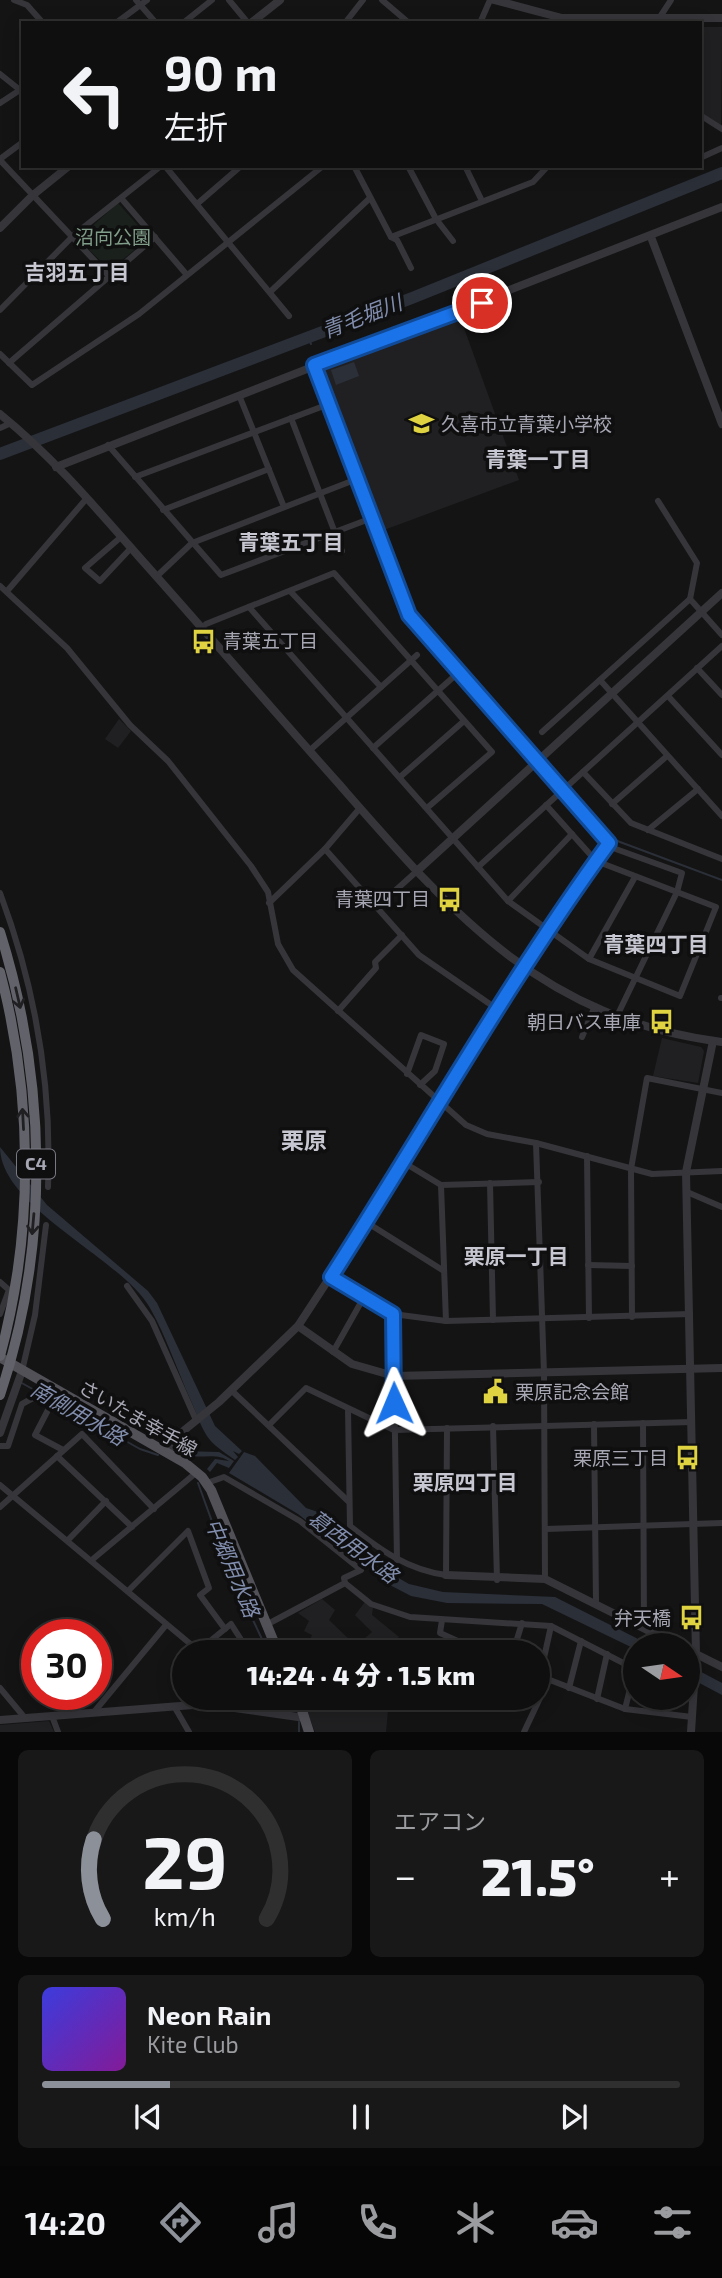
<!DOCTYPE html>
<html lang="ja">
<head>
<meta charset="utf-8">
<style>
  body { margin:0; font-family:"Exo 2","Noto Sans JP",sans-serif; background:#181819; color:#f1f3f6; height:100vh; display:flex; flex-direction:column; font-size:26px; white-space:nowrap }
  * { box-sizing:border-box; margin:0 }
  p { font-size:23px; color:#9b9c9f }
  .icon { flex:none; width:38px; height:38px; fill:none; stroke:currentColor; stroke-width:2; stroke-linecap:round; stroke-linejoin:round }
  .map { position:relative; height:1732px; overflow:hidden }
  .side { display:flex; flex-direction:column; gap:18px; padding:18px; background:#080809; flex:1 }
  .side>* { flex:none }
  .hud { position:absolute; left:21px; top:21px; width:681px; height:147px; border-radius:0px; box-shadow:0 4px 18px #0003,0 0 0 2px #2f2f30; background:#0f0f10; color:#f1f3f6; overflow:hidden }
  .needle { width:46px; rotate:103deg }
  .buttons { position:absolute; left:623px; top:1633px; display:grid; gap:14px }
  .buttons a { display:grid; place-items:center; width:77px; height:77px; border-radius:50%; background:#0f0f10; box-shadow:0 4px 18px #0003,0 0 0 2px #2f2f30; font-size:35px }
  .speed { position:absolute; left:21px; top:1619px; display:flex; gap:14px; font-size:35px; font-weight:700; text-align:center }
  .speed>* { display:grid; place-content:center; width:91px; height:91px; border-radius:50%; background:#0f0f10; box-shadow:0 4px 18px #0003,0 0 0 2px #2f2f30; line-height:1 }
  .speed .limit { border:10px solid #d22; background:#fff; color:#111 }
  .pin { position:absolute; display:grid; place-items:center; width:60px; height:60px; color:#fff; margin:-30px; border:4px solid #fff; border-radius:50%; box-shadow:0 2px 7px #0007 }
  .me { position:absolute; width:77px; margin:-38px; rotate:359deg; stroke-linejoin:round; filter:drop-shadow(0 0 5px #0008) }
  .turn { display:flex; align-items:center; gap:24px; height:147px; padding:0 28px; font-size:32px }
  .turn .icon { width:91px; height:91px; stroke-width:2.5 }
  .turn b { display:block; font-size:49px; line-height:60px }
  .big { font-size:52px; font-weight:800; line-height:1.1 }
  .side .card { flex:1; display:flex; flex-direction:column; justify-content:center; gap:10px; min-width:0; padding:0 24px; border-radius:10px; background:#181819 }
  .side .dial { align-items:center; gap:0 }
  .dial svg { height:182px; overflow:visible; fill:none; stroke:#2f2f30; stroke-width:7; stroke-linecap:round; text-anchor:middle }
  .dial text { fill:#f1f3f6; stroke:none }
  .song { display:flex; align-items:center; gap:21px }
  .cover { width:84px; height:84px; border-radius:10px; background:linear-gradient(135deg,hsl(240 70% 55%),hsl(290 70% 35%)) }
  .played { height:7px; border-radius:4px; background:linear-gradient(90deg,#8c9099 20%,#2f2f30 20%) }
  .keys { display:flex; justify-content:space-around; direction:ltr }
  .heat { display:flex; justify-content:space-between; align-items:center; font-size:38px; direction:ltr }
  .side .tiles { flex:1; display:grid; gap:18px; grid-template-columns:1fr 1fr }
  .card:last-child { grid-column:span 2 }
  .trip { position:absolute; left:172px; top:1640px; width:378px; height:70px; border-radius:35px; background:#0f0f10; box-shadow:0 4px 18px #0003,0 0 0 2px #2f2f30; font-weight:800; line-height:70px; text-align:center }
  .dock { display:flex; height:112px; justify-content:space-around; align-items:center; background:#060606; color:#9b9c9f }
  .dock .icon { width:49px; height:49px }
  .dock .on { color:#8c9099 }
  .dock b { font-size:32px; color:#f1f3f6 }
  .map>svg:first-child { display:block }
</style>
</head>
<body>
<div class="map">
<svg width="722" height="1732" viewBox="0 0 722 1732">
  <rect width="100%" height="100%" fill="#141415"/>
  <g fill="#202022">
    <path d="M700 27H722L721 126 700 112Z"/>
    <path d="M460 317 519 480 384 530 322 368Z"/>
    <path d="M119 719 131 731 118 748 105 739Z"/>
    <path d="M662 1038 701 1047 704 1051 698 1083 653 1076Z"/>
    <path d="M322 1599 335 1610 329 1620 356 1646 372 1632 355 1615 365 1602 373 1607 372 1615 399 1637 380 1652H337L325 1642 317 1648 310 1640 312 1635 304 1631 309 1621 298 1613Z"/>
    <path d="M302 1698H389L386 1732H315Z"/>
    <path d="M49 1721 54 1732H0V1725Z"/>
  </g>
  <path fill="#1a201c" d="M118 203 149 238 110 270 78 239Z"/>
  <g fill="#2b2f38">
    <path d="M354 362 359 376 336 385 331 370Z"/>
    <path d="M0 1147 47 1205 148 1291 157 1303 215 1426 242 1451 239 1454 233 1451 238 1457 235 1460C227 1454 217 1448 210 1440 201 1429 197 1414 191 1401 177 1370 167 1338 150 1308 122 1258 0 1208 0 1147Z"/>
    <path d="M179 1451 219 1452 234 1461 229 1468 217 1463 210 1472 207 1469 215 1459 229 1461C214 1450 193 1463 179 1451Z"/>
    <path d="M244 1452 255 1456 306 1508 318 1512 344 1531 342 1536 388 1572 409 1584 443 1592 555 1597 650 1645H635V1649L542 1604 447 1603 411 1596 386 1583 298 1514 229 1473Z"/>
    <path d="M688 1665 722 1683V1695L688 1677Z"/>
  </g>
  <g fill="none" stroke-linecap="round" stroke-linejoin="round">
    <g stroke="#2b2f38" stroke-width="2">
      <path d="M308 337 311 344"/>
      <path d="M320 370 414 611 536 751"/>
      <path d="M548 765 565 784"/>
      <path d="M568 788 612 839 722 880"/>
      <path d="M20 1382 140 1449 158 1455"/>
      <path d="M198 1483 230 1571 268 1652"/>
      <path d="M290 1698 295 1710"/>
      <path d="M299 1722V1732"/>
    </g>
    <path stroke="#2b2f38" stroke-width="12" d="M0 454 412 298 722 173"/>
    <g stroke="#36353a" stroke-width="6">
      <path d="M14 0 27 5 43 23"/>
      <path d="M136 0 156 23"/>
      <path d="M229 0 248 23"/>
      <path d="M382 0 409 23"/>
      <path d="M116 23 147 0"/>
      <path d="M183 23 212 0"/>
      <path d="M345 23 363 0"/>
      <path d="M480 23 490 0"/>
      <path d="M656 23 671 0"/>
      <path d="M0 74 20 90"/>
      <path d="M0 103 23 88"/>
      <path d="M700 115 722 129"/>
      <path d="M700 158 722 148"/>
      <path d="M0 159 23 142"/>
      <path d="M0 160 108 275"/>
      <path d="M165 166 289 316"/>
      <path d="M354 166 391 237 397 240 411 268"/>
      <path d="M408 166 436 219 453 241"/>
      <path d="M465 166 482 201"/>
      <path d="M121 198 187 275"/>
      <path d="M197 204 241 166"/>
      <path d="M391 237 533 182 548 166"/>
      <path d="M270 292 370 198"/>
      <path d="M0 310 75 234 161 166"/>
      <path d="M0 354 32 385 139 314 323 166"/>
      <path d="M9 363 155 237"/>
      <path d="M314 365 378 538 415 624 613 848 682 873 677 892 617 1016"/>
      <path d="M239 395 284 507"/>
      <path d="M291 418 342 551"/>
      <path d="M0 428 11 423"/>
      <path d="M108 445 221 575 372 518"/>
      <path d="M135 477 329 404"/>
      <path d="M658 501 697 563 690 599 722 635"/>
      <path d="M163 510 269 469"/>
      <path d="M121 537 85 568 100 581 131 548"/>
      <path d="M156 577 192 543 357 479"/>
      <path d="M0 586 67 648 130 725 168 761 251 866 268 892 278 944 293 970 466 1125 487 1134 536 1143 652 1174 722 1171"/>
      <path d="M8 590 87 498"/>
      <path d="M290 591 381 687"/>
      <path d="M249 607 508 901 589 959 680 996 716 907 596 861 546 805"/>
      <path d="M206 624 334 573 492 752 427 808"/>
      <path d="M697 668 722 695"/>
      <path d="M600 680 722 816"/>
      <path d="M668 696 722 755"/>
      <path d="M542 732 690 599"/>
      <path d="M373 748 458 673"/>
      <path d="M309 751 417 655"/>
      <path d="M583 772 631 823 722 859"/>
      <path d="M400 777 464 721"/>
      <path d="M612 804 667 756"/>
      <path d="M648 830 698 789"/>
      <path d="M325 849 419 955 497 1009"/>
      <path d="M478 867 722 646"/>
      <path d="M0 893C35 986 52 1087 48 1187"/>
      <path d="M508 901 572 834"/>
      <path d="M269 903 325 849 360 808"/>
      <path d="M377 907 417 871"/>
      <path d="M589 959 635 877"/>
      <path d="M524 969 609 843"/>
      <path d="M721 998H722"/>
      <path d="M338 1011 376 968 375 962 402 935"/>
      <path d="M582 1037 595 1006"/>
      <path d="M407 1074 421 1035 444 1044 435 1071 420 1085"/>
      <path d="M536 1143 544 1373 545 1579"/>
      <path d="M587 1156 589 1318"/>
      <path d="M403 1162 441 1185 539 1182"/>
      <path d="M490 1183 493 1320"/>
      <path d="M441 1185 446 1321"/>
      <path d="M687 1192 722 1207"/>
      <path d="M366 1222 444 1271"/>
      <path d="M588 1265 632 1266"/>
      <path d="M331 1277 393 1314 446 1321 690 1314"/>
      <path d="M0 1282 9 1290 0 1314"/>
      <path d="M127 1286 152 1321 196 1420"/>
      <path d="M393 1314 397 1560"/>
      <path d="M632 1317 631 1169 647 1078 722 1093"/>
      <path d="M333 1352 364 1297"/>
      <path d="M22 1371 35 1315 46 1225"/>
      <path d="M231 1390 348 1501"/>
      <path d="M348 1409 350 1526C380 1550 408 1570 446 1575L447 1428"/>
      <path d="M48 1410 35 1435 63 1450"/>
      <path d="M643 1423 644 1628"/>
      <path d="M594 1424 596 1602"/>
      <path d="M269 1425 306 1388 394 1430 692 1422"/>
      <path d="M493 1426 497 1580"/>
      <path d="M0 1446H8L22 1404 33 1398 42 1403"/>
      <path d="M57 1456 132 1527"/>
      <path d="M207 1483 224 1477 300 1521 361 1570 344 1578 345 1583 266 1625"/>
      <path d="M0 1485 200 1652"/>
      <path d="M0 1507 82 1434 154 1509"/>
      <path d="M546 1529 722 1523"/>
      <path d="M68 1540 106 1501"/>
      <path d="M93 1559 197 1472"/>
      <path d="M345 1583 371 1604 410 1617 551 1626 635 1669 625 1709"/>
      <path d="M128 1591 188 1531 209 1588 200 1595 225 1629"/>
      <path d="M442 1620 440 1633 482 1652"/>
      <path d="M198 1651 231 1624 249 1652"/>
      <path d="M513 1652 522 1623"/>
      <path d="M537 1675 625 1709 692 1717"/>
      <path d="M0 1688 25 1718"/>
      <path d="M569 1688 581 1641"/>
      <path d="M254 1698 256 1710"/>
      <path d="M597 1699 607 1654"/>
      <path d="M174 1706 189 1732"/>
      <path d="M94 1712 166 1625"/>
      <path d="M52 1716 58 1732"/>
      <path d="M524 1732 540 1698V1676L551 1626"/>
    </g>
    <g stroke="#36353a" stroke-width="8">
      <path d="M494 0 562 18H722"/>
      <path d="M251 23 280 0"/>
      <path d="M0 228 33 195 69 166"/>
      <path d="M651 237 722 424"/>
      <path d="M0 414C52 456 96 508 140 558 207 633 272 709 339 784 451 912 541 1019 722 1042"/>
      <path d="M56 467 722 207"/>
      <path d="M417 871 722 593"/>
      <path d="M298 1326 352 1364 394 1376 722 1368"/>
      <path d="M0 1433 22 1371"/>
      <path d="M167 1452 182 1432 219 1402 298 1326 366 1222 470 1049 524 969"/>
      <path d="M446 1575 545 1579 677 1645"/>
      <path d="M688 1650 722 1667"/>
      <path d="M0 1720 206 1704 305 1718"/>
      <path d="M691 1732 696 1654 686 1172 713 1041"/>
    </g>
    <g stroke="#525158" stroke-width="10">
      <path d="M3 1359 185 1463 202 1477 211 1490 278 1652"/>
      <path d="M298 1698 309 1732"/>
    </g>
    <path stroke="#62626a" stroke-width="10" d="M0 972C33 1097 34 1231 0 1356"/>
    <path stroke="#62626a" stroke-width="10" d="M0 932C47 1081 50 1247 0 1395"/>
  </g>
  <defs><path id="oneway-shaft" d="M-6 0H5M1.5-3L5.5 0L1.5 3" fill="none" stroke-width="1.6" stroke-linecap="round" stroke-linejoin="round" transform="scale(1.75)"/></defs>
  <g stroke="#202022">
    <use href="#oneway-shaft" transform="translate(18 998) rotate(77)"/>
    <use href="#oneway-shaft" transform="translate(23 1119) rotate(-93)"/>
    <use href="#oneway-shaft" transform="translate(33 1224) rotate(95)"/>
  </g>
  <g fill="none" stroke-linecap="round" stroke-linejoin="round">
    <defs>
      <path id="route" d="M394 1403 393 1314 331 1277C424 1132 507 983 609 843L409 615 314 365 482 303"/>
    </defs>
    <use href="#route" stroke="#114b97" stroke-width="18"/>
    <use href="#route" stroke="#1a73e8" stroke-width="12"/>
  </g>
  <defs>
    <symbol id="school-bare" viewBox="-9 -9 18 18"><path d="M0-5L7-2L0 1L-7-2ZM-4 1L0 2.5L4 1V4Q0 6-4 4Z" fill="#dfd342" stroke="#0f0f10" stroke-width="2.5" paint-order="stroke"/></symbol>
    <symbol id="bus-bare" viewBox="-9 -9 18 18"><path d="M-5-6H5V4H4V6H2V4H-2V6H-4V4H-5ZM-3.5-4V0h7V-4ZM-3.5 1.2v1.5H-2V1.2ZM2 1.2v1.5H3.5V1.2Z" fill="#dfd342" stroke="#0f0f10" stroke-width="2.5" paint-order="stroke"/></symbol>
    <symbol id="civic-bare" viewBox="-9 -9 18 18"><path d="M-.6-6.5H3V-4.5H.6V-3L4-1V1h2V6H-6V1h2V-1L-.6-3ZM-1.2 2.5V6h2.4V2.5Z" fill="#dfd342" stroke="#0f0f10" stroke-width="2.5" paint-order="stroke"/></symbol>
  </defs>
  <g fill-rule="evenodd">
    <use href="#school-bare" x="404" y="406" width="35" height="35"/>
    <use href="#bus-bare" x="186" y="624" width="35" height="35"/>
    <use href="#bus-bare" x="432" y="882" width="35" height="35"/>
    <use href="#bus-bare" x="644" y="1004" width="35" height="35"/>
    <use href="#civic-bare" x="478" y="1374" width="35" height="35"/>
    <use href="#bus-bare" x="670" y="1440" width="35" height="35"/>
    <use href="#bus-bare" x="674" y="1600" width="35" height="35"/>
  </g>
  <g text-anchor="middle" stroke-width="7" stroke-linejoin="round" paint-order="stroke">
    <rect fill="#0f0f10" stroke="#797983" stroke-width="2" x="17" y="1149.5" width="38" height="29" rx="5"/>
    <g font-size="18" font-weight="bold" fill="#a7a7b4">
      <text x="36" y="1170">C4</text>
    </g>
    <g font-size="19" fill="#809d89" stroke="#0f0f10">
      <text x="113" y="244">沼向公園</text>
    </g>
    <g font-size="19" fill="#a7a7b4" stroke="#0f0f10" text-anchor="end">
      <text x="441" y="431" text-anchor="start">久喜市立青葉小学校</text>
      <text x="223" y="648" text-anchor="start">青葉五丁目</text>
      <text x="430" y="906">青葉四丁目</text>
      <text x="641" y="1029">朝日バス車庫</text>
      <text x="515" y="1399" text-anchor="start">栗原記念会館</text>
      <text x="668" y="1465">栗原三丁目</text>
      <text x="671" y="1625">弁天橋</text>
    </g>
    <g font-size="19" fill="#a7a7b4" stroke="#0f0f10">
      <text transform="translate(138 1418) rotate(30)" y="7">さいたま幸手線</text>
    </g>
    <g font-size="21" font-weight="bold" fill="#c7c7d1" stroke="#0f0f10">
      <text x="77" y="280">吉羽五丁目</text>
      <text x="538" y="467">青葉一丁目</text>
      <text x="291" y="550">青葉五丁目</text>
      <text x="656" y="952">青葉四丁目</text>
      <text x="516" y="1264">栗原一丁目</text>
      <text x="465" y="1490">栗原四丁目</text>
    </g>
    <g font-size="21" font-style="italic" fill="#818dac" stroke="#0f0f10">
      <text transform="translate(362 317) rotate(-21)" y="7">青毛堀川</text>
      <text transform="translate(78 1414) rotate(30)" y="7">南側用水路</text>
      <text transform="translate(353 1547) rotate(37)" y="7">葛西用水路</text>
      <text transform="translate(232 1568) rotate(67)" y="7">中郷用水路</text>
    </g>
    <g font-size="23" font-weight="bold" fill="#c7c7d1" stroke="#0f0f10">
      <text x="304" y="1149">栗原</text>
    </g>
  </g>
</svg>
<div class="buttons">
<a><svg class="needle" viewBox="-14 -14 28 28"><path d="M0-13l5 13h-10z" fill="#e53935"/><path d="M0 13l5-13h-10z" fill="#9b9c9f"/></svg></a>
</div>
<div class="speed"><div class="limit">30</div></div>
<div class="pin" style="left:482px;top:303px;background:#d93025"><svg class="icon" aria-label="arrive" viewBox="0 0 24 24"><path d="M6 21V4h12l-3 4 3 4H6"/></svg></div>
<svg class="me" style="left:394px;top:1403px" viewBox="-20 -20 40 40"><path d="M0-17L14 15 0 8-14 15z" fill="#1a73e8" stroke="#fff" stroke-width="4"/></svg>
<div class="trip">14:24 · 4 分 · 1.5 km</div>
<div class="hud">
<div class="turn"><svg class="icon" aria-label="left" viewBox="0 0 24 24"><path d="M17 20v-9H6M10 6l-5 5 5 5"/></svg><div><b>90 m</b>左折</div></div>
</div>
</div>
<section class="side">
<div class="tiles">
<div class="card dial"><svg viewBox="0 0 100 80">
<path d="M14 69A42 42 0 1 1 86 69"/>
<path d="M14 69A42 42 0 0 1 10 34" stroke="#8c9099"/>
<text x="50" y="56" font-size="32" font-weight="700">29</text>
<text x="50" y="72" font-size="11">km/h</text>
</svg></div>
<div class="card"><p>エアコン</p>
<div class="heat"><a>−</a><b class="big">21.5°</b><a>+</a></div>
</div>
<div class="card">
<div class="song"><i class="cover"></i><div><b>Neon Rain</b><p>Kite Club</p></div></div>
<div class="played"></div>
<div class="keys"><svg class="icon" aria-label="previous" viewBox="0 0 24 24"><path d="M18 5L8 12l10 7zM5 5v14"/></svg><svg class="icon" aria-label="pause" viewBox="0 0 24 24"><path d="M8 5v14M16 5v14"/></svg><svg class="icon" aria-label="next" viewBox="0 0 24 24"><path d="M6 5l10 7-10 7zM19 5v14"/></svg></div>
</div>
</div>
</section>
<nav class="dock">
<b>14:20</b>
<svg class="icon on" aria-label="directions" viewBox="0 0 24 24"><path d="M12 3l9 9-9 9-9-9zM9 14v-3h6M13 9l2 2-2 2"/></svg>
<svg class="icon" aria-label="music" viewBox="0 0 24 24"><path d="M9 18V5l10-2v13"/><circle cx="6" cy="18" r="3"/><circle cx="16" cy="16" r="3"/></svg>
<svg class="icon" aria-label="phone" viewBox="0 0 24 24"><path d="M5 4h4l2 5-3 2q2 4 5 5l2-3 5 2v4C11 20 4 13 5 4z"/></svg>
<svg class="icon" aria-label="climate" viewBox="0 0 24 24"><path d="M12 3v18M4 7l16 10M4 17L20 7"/></svg>
<svg class="icon" aria-label="car" viewBox="0 0 24 24"><path d="M5 17H2v-5l4-1 3-4h7l3 4 3 1v5h-3M9 17h6M6 11h13"/><circle cx="7" cy="17" r="2"/><circle cx="17" cy="17" r="2"/></svg>
<svg class="icon" aria-label="filters" viewBox="0 0 24 24"><path d="M4 7h16M4 17h16"/><circle cx="9" cy="7" r="2"/><circle cx="15" cy="17" r="2"/></svg>
</nav>
</body>
</html>
